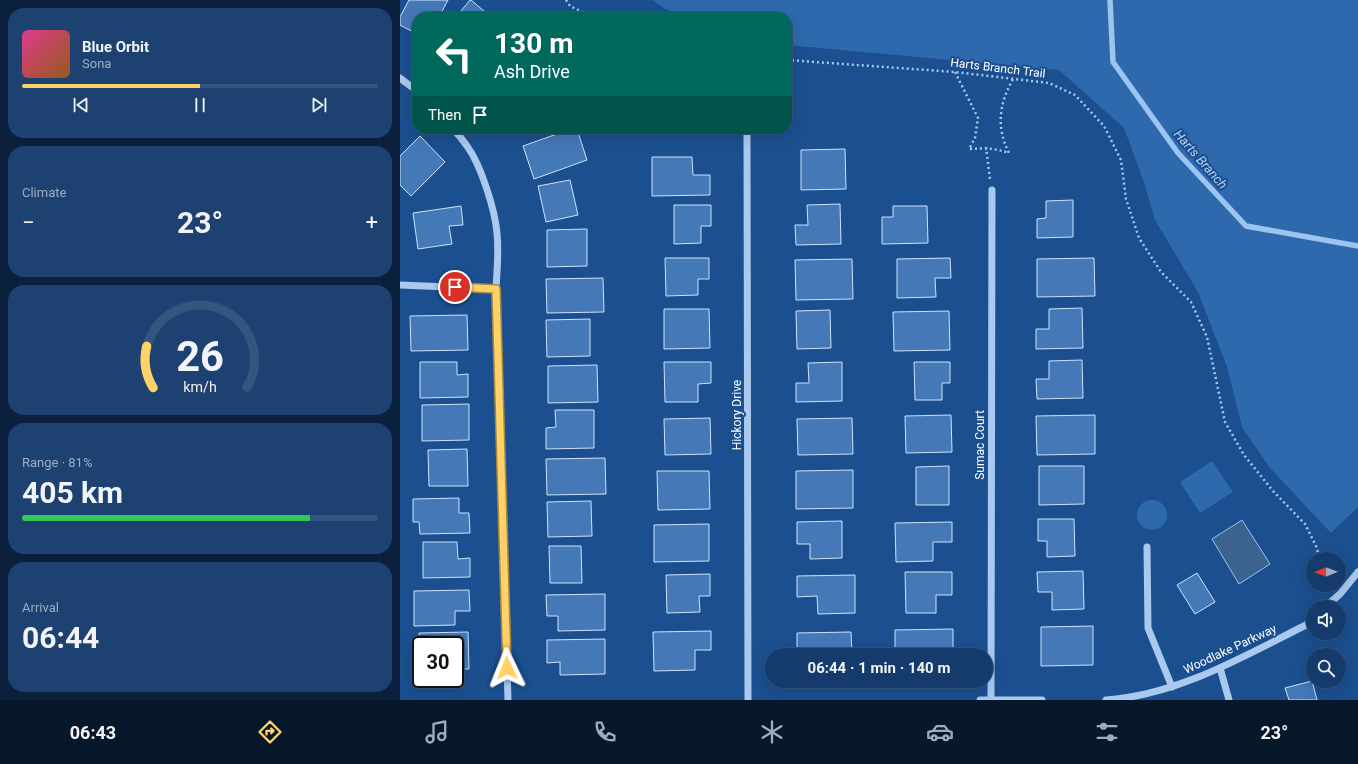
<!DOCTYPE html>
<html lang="en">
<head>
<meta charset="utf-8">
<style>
  body { margin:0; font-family:Roboto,sans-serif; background:#1d4271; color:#f1f3f6; height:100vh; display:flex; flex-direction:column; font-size:15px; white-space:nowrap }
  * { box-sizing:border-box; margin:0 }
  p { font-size:13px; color:#9dadc1 }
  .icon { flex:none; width:22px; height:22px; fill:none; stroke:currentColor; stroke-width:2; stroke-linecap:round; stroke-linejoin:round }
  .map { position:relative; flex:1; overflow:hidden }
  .sheet { display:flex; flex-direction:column; gap:8px; padding:8px; background:#0b203b; width:400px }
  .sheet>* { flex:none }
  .hud { position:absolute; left:12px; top:12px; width:380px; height:122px; border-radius:16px; box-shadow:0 4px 16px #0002,0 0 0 1px #33557e; background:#00695c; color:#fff; overflow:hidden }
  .needle { width:26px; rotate:269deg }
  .fabs { position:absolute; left:906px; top:552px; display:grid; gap:8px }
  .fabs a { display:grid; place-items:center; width:40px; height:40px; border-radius:50%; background:#143b6b; box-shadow:0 4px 16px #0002,0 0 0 1px #33557e; font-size:20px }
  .speed { position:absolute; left:12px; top:636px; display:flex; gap:8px; font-size:20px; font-weight:700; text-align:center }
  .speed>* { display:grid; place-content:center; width:52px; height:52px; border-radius:50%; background:#143b6b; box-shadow:0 4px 16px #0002,0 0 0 1px #33557e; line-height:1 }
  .speed .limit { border:2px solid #111; border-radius:6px; background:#fff; color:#111 }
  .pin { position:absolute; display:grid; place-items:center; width:34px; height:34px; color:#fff; margin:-17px; border:2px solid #fff; border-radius:50%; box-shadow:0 1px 4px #0007 }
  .me { position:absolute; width:44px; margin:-22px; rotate:358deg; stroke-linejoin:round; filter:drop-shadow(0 0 3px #0008) }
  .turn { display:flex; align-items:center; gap:14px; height:84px; padding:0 16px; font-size:18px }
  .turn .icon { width:52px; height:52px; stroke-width:2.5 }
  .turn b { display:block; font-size:28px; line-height:34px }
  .then { display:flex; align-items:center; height:38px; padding:0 16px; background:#0003; gap:8px; font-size:15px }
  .big { font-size:30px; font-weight:700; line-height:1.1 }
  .sheet .tile { flex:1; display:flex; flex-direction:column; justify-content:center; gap:6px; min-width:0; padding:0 14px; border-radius:16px; background:#1d4271 }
  .sheet .dial { align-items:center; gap:0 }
  .dial svg { height:104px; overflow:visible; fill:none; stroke:#33557e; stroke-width:7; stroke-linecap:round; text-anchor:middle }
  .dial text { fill:#f1f3f6; stroke:none }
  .song { display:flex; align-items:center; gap:12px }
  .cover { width:48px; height:48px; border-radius:6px; background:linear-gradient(135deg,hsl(330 70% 55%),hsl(30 70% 35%)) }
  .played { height:4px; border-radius:2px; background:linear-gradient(90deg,#ffd166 50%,#33557e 50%) }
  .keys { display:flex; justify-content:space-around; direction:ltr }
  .heat { display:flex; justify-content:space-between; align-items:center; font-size:22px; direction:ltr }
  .charge { height:6px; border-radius:3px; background:linear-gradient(90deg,#34c759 81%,#33557e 0) }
  .trip { position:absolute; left:365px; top:648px; width:228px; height:40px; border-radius:20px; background:#143b6b; box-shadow:0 4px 16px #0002,0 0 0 1px #33557e; font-weight:700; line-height:40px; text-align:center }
  .tab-bar { display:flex; height:64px; justify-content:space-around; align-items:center; background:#08182b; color:#9dadc1 }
  .tab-bar .icon { width:28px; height:28px }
  .tab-bar .current { color:#ffd166 }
  .tab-bar b { font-size:18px; color:#f1f3f6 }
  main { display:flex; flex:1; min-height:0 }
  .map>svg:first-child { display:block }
</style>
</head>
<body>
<main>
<section class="sheet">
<div class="tile">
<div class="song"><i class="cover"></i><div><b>Blue Orbit</b><p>Sona</p></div></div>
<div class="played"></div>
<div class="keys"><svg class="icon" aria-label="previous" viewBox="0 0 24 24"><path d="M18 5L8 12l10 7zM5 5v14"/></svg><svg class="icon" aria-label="pause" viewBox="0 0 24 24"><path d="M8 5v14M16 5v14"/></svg><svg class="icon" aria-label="next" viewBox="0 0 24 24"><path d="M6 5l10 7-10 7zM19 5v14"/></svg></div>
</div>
<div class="tile"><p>Climate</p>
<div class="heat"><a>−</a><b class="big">23°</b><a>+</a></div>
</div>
<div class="tile dial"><svg viewBox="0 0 100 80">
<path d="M14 69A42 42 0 1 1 86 69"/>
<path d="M14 69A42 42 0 0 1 9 37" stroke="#ffd166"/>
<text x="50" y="56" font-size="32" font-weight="700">26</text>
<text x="50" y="72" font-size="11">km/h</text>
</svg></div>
<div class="tile"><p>Range · 81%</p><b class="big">405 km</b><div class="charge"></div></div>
<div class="tile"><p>Arrival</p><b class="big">06:44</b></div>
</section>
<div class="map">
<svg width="958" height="700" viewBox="0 0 958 700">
  <rect width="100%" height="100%" fill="#1b4f8f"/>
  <g fill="#2e69ad">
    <path d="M253 0H958V507L931 533 870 468 842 427 827 367 798 292 755 220 744 182 724 128 659 70 387 45V17H288L265 9Z"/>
    <path d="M812 461 833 492 800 513 780 482Z"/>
    <circle cx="752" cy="515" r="15"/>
  </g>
  <path fill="#3c6290" stroke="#9cc4f0" d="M842 520 870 564 839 584 812 539Z"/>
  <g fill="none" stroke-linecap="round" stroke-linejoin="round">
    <path stroke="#9cc4f0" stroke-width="5.5" d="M710 0 713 62 778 153 846 226 958 246"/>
  </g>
  <g fill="#4478b7" stroke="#cfe3fa">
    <path d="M9 0H48L39 17H17V34L0 25V17Z"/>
    <path d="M70 0H71L91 17H56Z"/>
    <path d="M117 129H129L122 135Z"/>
    <path d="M171 129H177L187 160 134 179 123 146Z"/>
    <path d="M20 136 45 162 11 196 0 185V156Z"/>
    <path d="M445 149 446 189 401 190V150Z"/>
    <path d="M252 157H292L293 175H310V195L252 196Z"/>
    <path d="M170 180 178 215 146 222 138 186Z"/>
    <path d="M673 200V237L637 238V219L646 218V201Z"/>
    <path d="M440 204 441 244 396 245 395 225H408L407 205Z"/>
    <path d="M274 205H311V226H301V243L274 244Z"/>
    <path d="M61 206 63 225 49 226 52 244 18 249 13 213Z"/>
    <path d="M493 206H527L528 243 482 244V217H493Z"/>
    <path d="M187 229V266L147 267V230Z"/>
    <path d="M265 258H309V279H298V295L266 296Z"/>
    <path d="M550 258 551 278H535L536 297 497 298V259Z"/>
    <path d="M694 258 695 296 637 297V259Z"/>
    <path d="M452 259 453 299 396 300 395 260Z"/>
    <path d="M203 278 204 312 147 313 146 279Z"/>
    <path d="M682 308 683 348 636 349V329H649V309Z"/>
    <path d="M264 309H309L310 348 264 349Z"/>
    <path d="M430 310 431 348 397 349 396 311Z"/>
    <path d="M549 311 550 350 494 351 493 312Z"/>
    <path d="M67 315 68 350 11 351 10 316Z"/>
    <path d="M190 319V356L147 357 146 320Z"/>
    <path d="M682 360 683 398 637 399 636 379H649V361Z"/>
    <path d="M20 362H57V375L68 374V397L20 398Z"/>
    <path d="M264 362H311V383L298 384V402H265Z"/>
    <path d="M442 362V401L396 402V383H409L408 363Z"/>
    <path d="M514 362H550V383H542V400H515Z"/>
    <path d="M197 365 198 402 148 403V366Z"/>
    <path d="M69 404V440L22 441V405Z"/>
    <path d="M155 410H194V448L146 449V428L156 427Z"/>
    <path d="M551 415 552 452 506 453 505 416Z"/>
    <path d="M695 415V454L637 455 636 416Z"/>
    <path d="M310 418 311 454 265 455 264 419Z"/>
    <path d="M452 418 453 454 398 455 397 419Z"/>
    <path d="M67 449 68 486H29L28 450Z"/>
    <path d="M205 458 206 494 147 495 146 459Z"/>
    <path d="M549 466V505H516V467Z"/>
    <path d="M639 466H684V504L639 505Z"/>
    <path d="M453 470V508L396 509V471Z"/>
    <path d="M257 471H309L310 509 258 510Z"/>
    <path d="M59 498V513H69L70 533 20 534 19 522H13V499Z"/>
    <path d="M191 501 192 536 148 537 147 502Z"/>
    <path d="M638 519H674L675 556 647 557V541H638Z"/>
    <path d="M442 521V558L410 559V544H397V522Z"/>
    <path d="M552 522V542H533V561L496 562 495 523Z"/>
    <path d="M309 524V561L254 562V525Z"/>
    <path d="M23 542H57L58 559 70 558V577L23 578Z"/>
    <path d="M149 546H181L182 583H150Z"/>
    <path d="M683 571 684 609 652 610V592H638L637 572Z"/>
    <path d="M505 572H552V595H536V613H506Z"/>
    <path d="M797 573 815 602 795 614 777 585Z"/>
    <path d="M310 574V596H299L300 612 267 613 266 575Z"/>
    <path d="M455 575V613L418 614 417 596 397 597V576Z"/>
    <path d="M69 590 70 611H55V625L14 626V591Z"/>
    <path d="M205 594V630L158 631V616H147L146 595Z"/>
    <path d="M693 626V665L641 666V627Z"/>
    <path d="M553 629V655H495V630Z"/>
    <path d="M311 631V650H295V670L254 671 253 632Z"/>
    <path d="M68 632 69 669H55V645H21L20 670 19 633Z"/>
    <path d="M451 632 452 655H397V633Z"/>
    <path d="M205 639V674L160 675V662L147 663V640Z"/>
    <path d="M912 681 917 700H889L885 688Z"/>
  </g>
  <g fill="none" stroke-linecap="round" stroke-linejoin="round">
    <g stroke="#a9c9ee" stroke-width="2.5" stroke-dasharray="2 3" stroke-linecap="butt">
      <path d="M166 0 170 6 193 17"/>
      <path d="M387 60 555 72 649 83 675 95 704 126 721 160 726 199 739 238 761 272 791 302 807 337 825 422 844 455 873 491 905 524 917 548 919 559"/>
      <path d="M555 72 578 118 575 138 569 149C585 148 594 148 609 153 596 127 599 104 613 79"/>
      <path d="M586 147 590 179"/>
    </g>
    <g stroke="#a9c9ee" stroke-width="7">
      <path d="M0 78 17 91"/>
      <path d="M53 129C58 134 63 140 67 146 81 165 95 210 97 233 99 252 97 271 96 289L108 700"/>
      <path d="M347 129 348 700"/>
      <path d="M0 285 96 289"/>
      <path d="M747 547 748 628 772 687"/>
      <path d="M925 607 940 594 958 572"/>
      <path d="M820 668 829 700"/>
      <path d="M580 700H642"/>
      <path d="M591 700 592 190"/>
      <path d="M706 700C778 695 842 657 906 625L913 618"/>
    </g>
  </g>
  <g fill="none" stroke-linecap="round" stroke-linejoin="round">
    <defs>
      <path id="route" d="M55 287 96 289 107 668"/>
    </defs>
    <use href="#route" stroke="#a68842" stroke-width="10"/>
    <use href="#route" stroke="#ffd166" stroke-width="7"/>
  </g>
  <g text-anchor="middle" stroke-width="4" stroke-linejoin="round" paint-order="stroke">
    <g font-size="12" fill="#fff" stroke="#1b4f8f">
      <text transform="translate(598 68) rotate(7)" y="4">Harts Branch Trail</text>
      <text transform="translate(337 415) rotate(-90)" y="4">Hickory Drive</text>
      <text transform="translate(580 445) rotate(-90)" y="4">Sumac Court</text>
      <text transform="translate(830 649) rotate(-25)" y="4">Woodlake Parkway</text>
    </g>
    <g font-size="13" font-style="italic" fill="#b5d3f5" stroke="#1b4f8f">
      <text transform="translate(801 159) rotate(49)" y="5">Harts Branch</text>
    </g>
  </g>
</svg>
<div class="fabs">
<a><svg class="needle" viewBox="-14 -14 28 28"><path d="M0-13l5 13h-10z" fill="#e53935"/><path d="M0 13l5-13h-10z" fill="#9dadc1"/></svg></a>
<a><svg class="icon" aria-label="sound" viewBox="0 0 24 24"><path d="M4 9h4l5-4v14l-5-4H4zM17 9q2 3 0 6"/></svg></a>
<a><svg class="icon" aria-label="search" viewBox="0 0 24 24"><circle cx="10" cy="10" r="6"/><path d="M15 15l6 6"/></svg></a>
</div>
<div class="speed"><div class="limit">30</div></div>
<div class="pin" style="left:55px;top:287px;background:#d93025"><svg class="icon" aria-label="arrive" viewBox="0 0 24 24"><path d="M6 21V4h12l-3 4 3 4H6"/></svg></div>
<svg class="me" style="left:107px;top:668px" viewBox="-20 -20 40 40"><path d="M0-17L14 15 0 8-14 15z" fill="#ffd166" stroke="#fff" stroke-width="4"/></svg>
<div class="trip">06:44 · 1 min · 140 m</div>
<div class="hud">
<div class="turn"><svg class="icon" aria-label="left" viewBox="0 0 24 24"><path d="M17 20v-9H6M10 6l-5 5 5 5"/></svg><div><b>130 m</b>Ash Drive</div></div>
<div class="then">Then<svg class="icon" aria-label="arrive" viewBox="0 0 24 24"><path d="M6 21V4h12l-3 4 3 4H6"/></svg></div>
</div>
</div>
</main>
<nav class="tab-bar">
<b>06:43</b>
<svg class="icon current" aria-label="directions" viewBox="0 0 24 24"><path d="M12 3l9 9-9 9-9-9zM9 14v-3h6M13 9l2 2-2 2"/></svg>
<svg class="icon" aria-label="music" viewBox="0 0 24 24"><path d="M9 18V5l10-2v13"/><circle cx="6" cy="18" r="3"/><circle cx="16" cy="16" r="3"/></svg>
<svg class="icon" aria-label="phone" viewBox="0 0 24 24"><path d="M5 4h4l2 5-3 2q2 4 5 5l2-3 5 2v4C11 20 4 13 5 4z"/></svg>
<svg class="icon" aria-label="climate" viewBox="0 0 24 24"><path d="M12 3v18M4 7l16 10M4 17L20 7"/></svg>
<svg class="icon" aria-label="car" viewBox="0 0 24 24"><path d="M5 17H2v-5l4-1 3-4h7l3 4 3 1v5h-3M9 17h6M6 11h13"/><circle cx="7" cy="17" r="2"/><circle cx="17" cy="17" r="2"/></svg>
<svg class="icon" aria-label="filters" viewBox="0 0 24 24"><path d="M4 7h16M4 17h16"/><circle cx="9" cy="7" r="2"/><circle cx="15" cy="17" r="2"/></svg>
<b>23°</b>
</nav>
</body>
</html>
